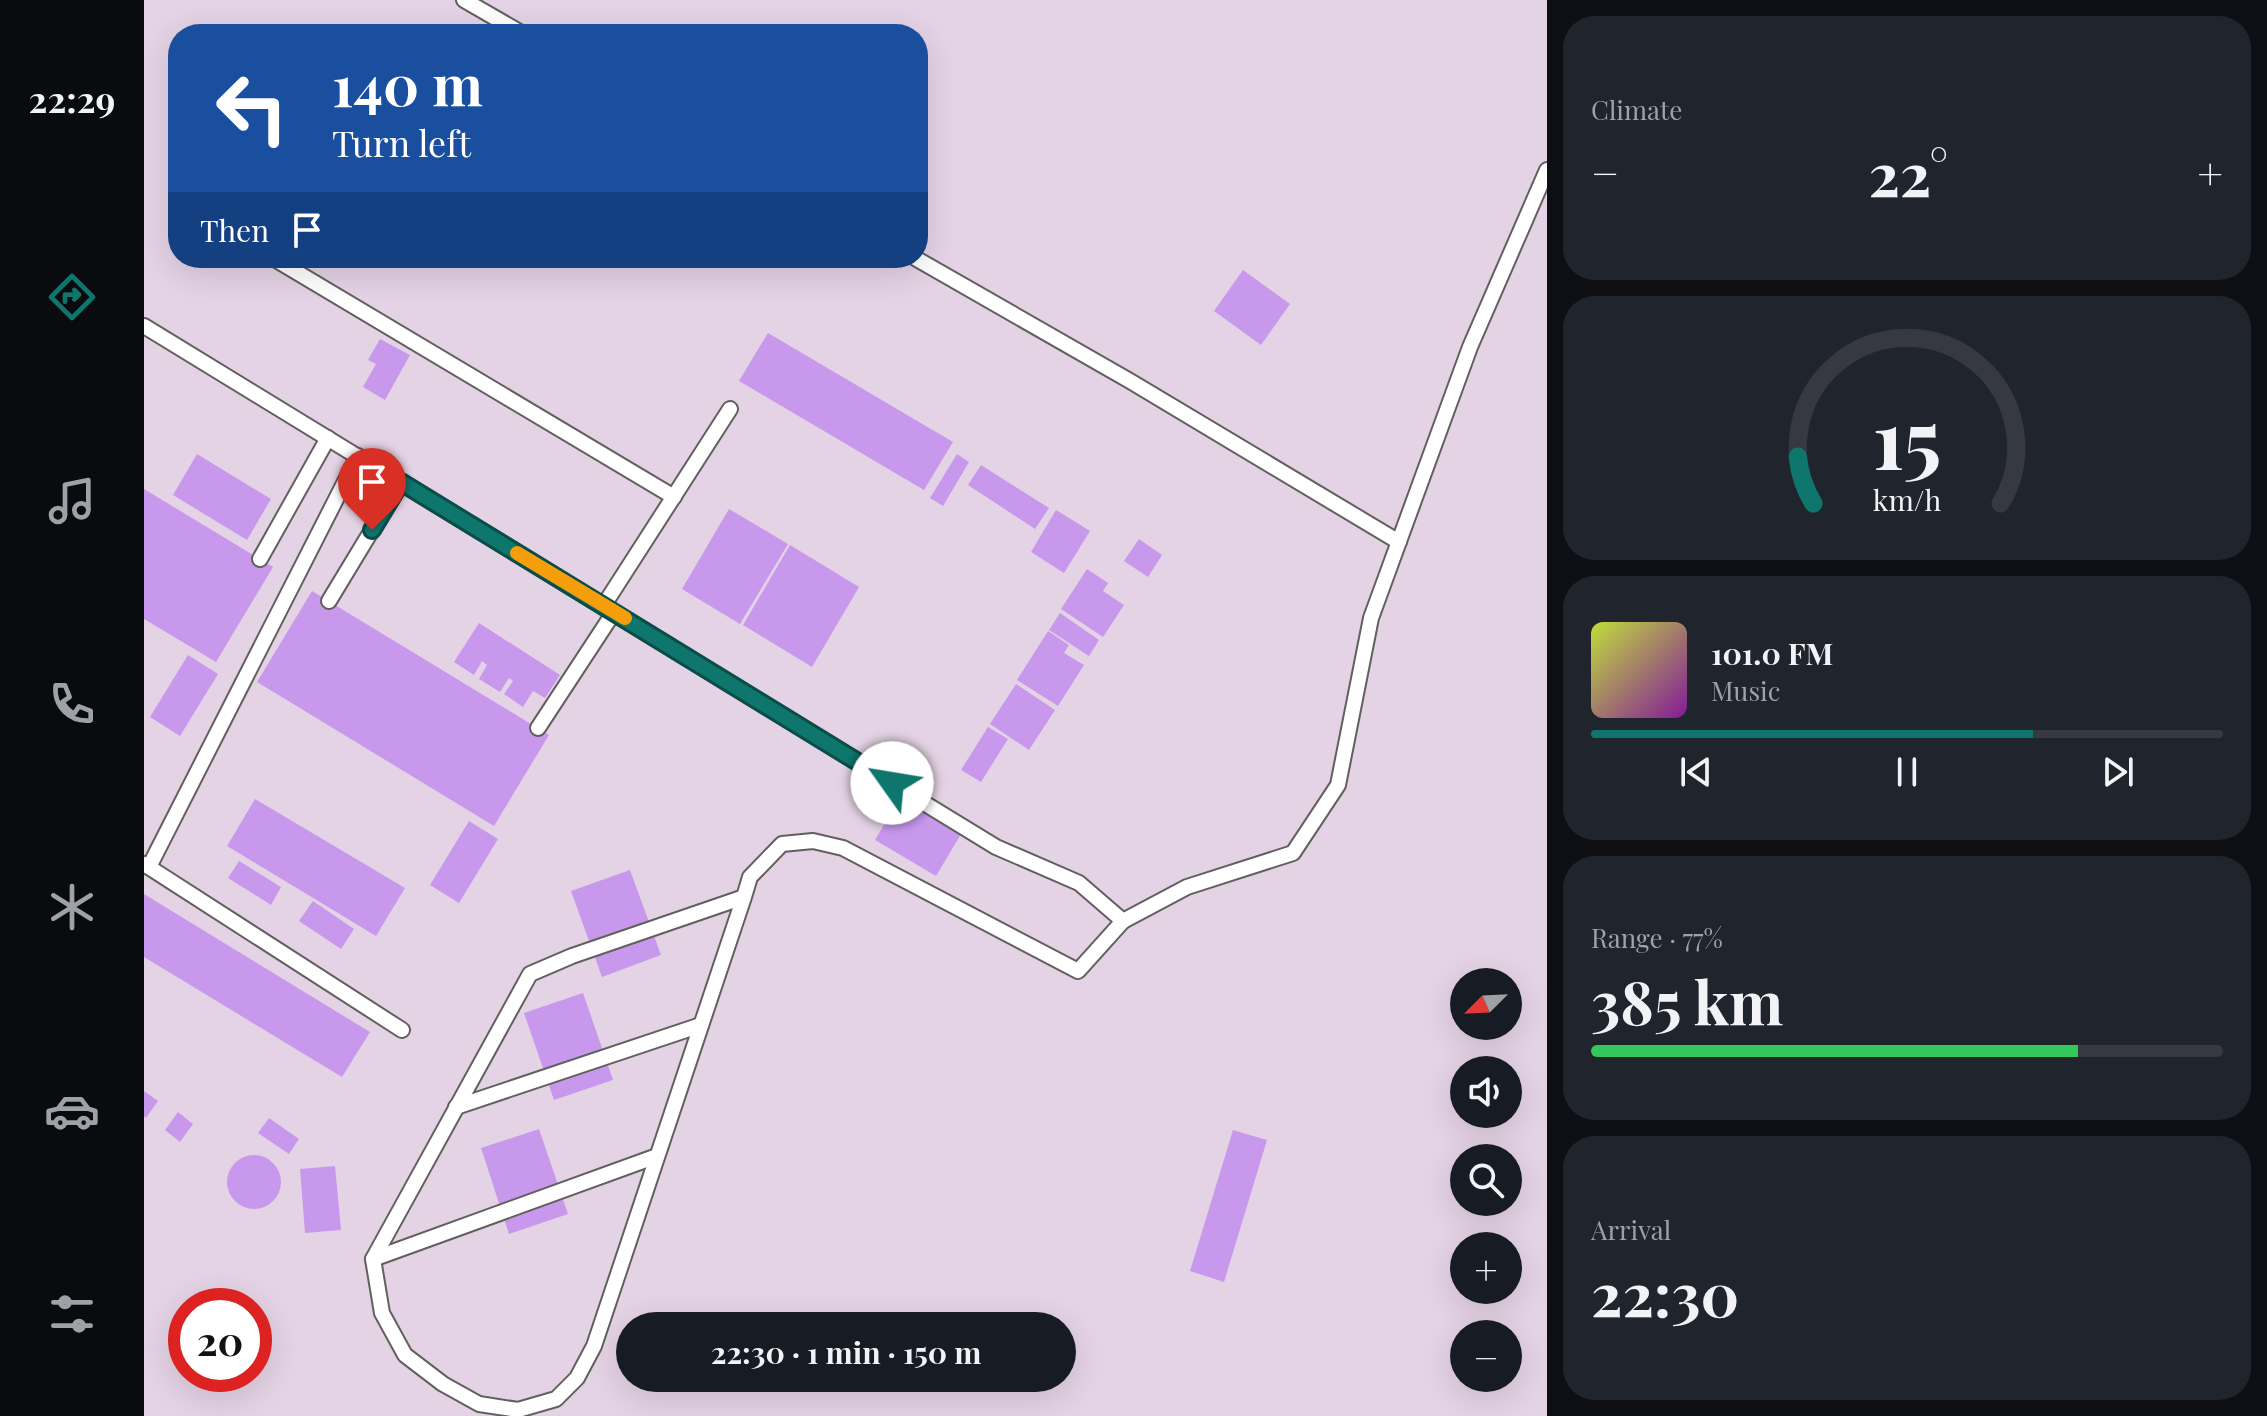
<!DOCTYPE html>
<html lang="en">
<head>
<meta charset="utf-8">
<style>
  body { margin:0; font-family:"Playfair Display",serif; background:#20242c; color:#f1f3f6; height:100vh; display:flex; flex-direction:column; font-size:30px; white-space:nowrap }
  * { box-sizing:border-box; margin:0 }
  p { font-size:26px; color:#9ea1a6 }
  .icon { flex:none; width:44px; height:44px; fill:none; stroke:currentColor; stroke-width:2; stroke-linecap:round; stroke-linejoin:round }
  .map { position:relative; flex:1; overflow:hidden }
  .details { display:flex; flex-direction:column; gap:16px; padding:16px; background:#0d0f14; width:720px }
  .details>* { flex:none }
  .top-card { position:absolute; left:24px; top:24px; width:760px; height:244px; border-radius:32px; box-shadow:0 8px 32px #0002; background:#1a4fa0; color:#fff; overflow:hidden }
  .needle { width:52px; rotate:246deg }
  .buttons { position:absolute; left:1306px; top:968px; display:grid; gap:16px }
  .buttons a { display:grid; place-items:center; width:72px; height:72px; border-radius:50%; background:#171b24; box-shadow:0 8px 32px #0002; font-size:40px }
  .speed { position:absolute; left:24px; top:1288px; display:flex; gap:16px; font-size:40px; font-weight:700; text-align:center }
  .speed>* { display:grid; place-content:center; width:104px; height:104px; border-radius:50%; background:#171b24; box-shadow:0 8px 32px #0002; line-height:1 }
  .speed .limit { border:12px solid #d22; background:#fff; color:#111 }
  .pin { position:absolute; display:grid; place-items:center; width:68px; height:68px; color:#fff; margin:-82px -34px; border-radius:50% 50% 50% 0; rotate:-45deg; box-shadow:0 0 8px #0007 }
  .pin .icon { rotate:45deg }
  .me { position:absolute; width:88px; margin:-44px; rotate:302deg; stroke-linejoin:round; filter:drop-shadow(0 0 6px #0008) }
  .turn { display:flex; align-items:center; gap:28px; height:168px; padding:0 32px; font-size:36px }
  .turn .icon { width:104px; height:104px; stroke-width:2.5 }
  .turn b { display:block; font-size:56px; line-height:68px }
  .then { display:flex; align-items:center; height:76px; padding:0 32px; background:#0003; gap:16px; font-size:30px }
  .big { font-size:60px; font-weight:700; line-height:1.1 }
  .details .tile { flex:1; display:flex; flex-direction:column; justify-content:center; gap:12px; min-width:0; padding:0 28px; border-radius:32px; background:#20242c }
  .details .dial { align-items:center; gap:0 }
  .dial svg { height:208px; overflow:visible; fill:none; stroke:#363941; stroke-width:7; stroke-linecap:round; text-anchor:middle }
  .dial text { fill:#f1f3f6; stroke:none }
  .song { display:flex; align-items:center; gap:24px }
  .cover { width:96px; height:96px; border-radius:12px; background:linear-gradient(135deg,hsl(70 70% 55%),hsl(290 70% 35%)) }
  .played { height:8px; border-radius:4px; background:linear-gradient(90deg,#0f766e 70%,#363941 70%) }
  .keys { display:flex; justify-content:space-around; direction:ltr }
  .heat { display:flex; justify-content:space-between; align-items:center; font-size:44px; direction:ltr }
  .charge { height:12px; border-radius:6px; background:linear-gradient(90deg,#34c759 77%,#363941 0) }
  .trip { position:absolute; left:472px; top:1312px; width:460px; height:80px; border-radius:40px; background:#171b24; box-shadow:0 8px 32px #0002; font-weight:700; line-height:80px; text-align:center }
  main { display:flex; flex:1; min-height:0 }
  .menu { display:flex; flex-direction:column; width:144px; justify-content:space-around; align-items:center; background:#090b0e; color:#9ea1a6 }
  .menu .icon { width:56px; height:56px }
  .menu .current { color:#0f766e }
  .menu b { font-size:36px; color:#f1f3f6 }
  .map>svg:first-child { display:block }
</style>
</head>
<body>
<main>
<nav class="menu">
<b>22:29</b>
<svg class="icon current" aria-label="directions" viewBox="0 0 24 24"><path d="M12 3l9 9-9 9-9-9zM9 14v-3h6M13 9l2 2-2 2"/></svg>
<svg class="icon" aria-label="music" viewBox="0 0 24 24"><path d="M9 18V5l10-2v13"/><circle cx="6" cy="18" r="3"/><circle cx="16" cy="16" r="3"/></svg>
<svg class="icon" aria-label="phone" viewBox="0 0 24 24"><path d="M5 4h4l2 5-3 2q2 4 5 5l2-3 5 2v4C11 20 4 13 5 4z"/></svg>
<svg class="icon" aria-label="climate" viewBox="0 0 24 24"><path d="M12 3v18M4 7l16 10M4 17L20 7"/></svg>
<svg class="icon" aria-label="car" viewBox="0 0 24 24"><path d="M5 17H2v-5l4-1 3-4h7l3 4 3 1v5h-3M9 17h6M6 11h13"/><circle cx="7" cy="17" r="2"/><circle cx="17" cy="17" r="2"/></svg>
<svg class="icon" aria-label="filters" viewBox="0 0 24 24"><path d="M4 7h16M4 17h16"/><circle cx="9" cy="7" r="2"/><circle cx="15" cy="17" r="2"/></svg>
</nav>
<div class="map">
<svg width="1403" height="1416" viewBox="0 0 1403 1416">
  <rect width="100%" height="100%" fill="#e5e3e0"/>
  <path fill="#e4d3e5" fill-rule="evenodd" d="M0 0H1403V1416H0ZM34 34H774V258H34ZM1320 982H1364V1026H1320ZM1320 1070H1364V1114H1320ZM1320 1158H1364V1202H1320ZM1320 1246H1364V1290H1320ZM42 1306H110V1374H42ZM486 1326H918V1378H486ZM1320 1334H1364V1378H1320Z"/>
  <g fill="#c898ed">
    <path d="M1099 270 1146 304 1117 345 1070 311Z"/>
    <path d="M624 333 809 442 780 490 595 381Z"/>
    <path d="M236 339 266 355 241 400 219 387 232 364 224 360Z"/>
    <path d="M53 454 127 499 103 540 29 495Z"/>
    <path d="M813 454 825 462 799 506 786 498Z"/>
    <path d="M837 465 905 508 891 529 824 485Z"/>
    <path d="M0 489 129 567 72 662 0 619Z"/>
    <path d="M585 509 644 544 596 624 538 589Z"/>
    <path d="M912 510 946 531 920 573 887 552Z"/>
    <path d="M995 539 1018 555 1004 577 980 561Z"/>
    <path d="M646 545 715 587 668 667 599 625Z"/>
    <path d="M943 569 964 583 959 591 980 605 959 637 917 609Z"/>
    <path d="M168 591 405 735 350 826 113 682Z"/>
    <path d="M916 613 955 640 945 656 905 630Z"/>
    <path d="M335 623 416 675 401 698 389 691 379 707 360 694 369 681 365 678 356 692 335 679 343 665 338 661 330 675 310 662Z"/>
    <path d="M904 631 925 645 920 653 940 665 914 706 873 680Z"/>
    <path d="M44 655 74 674 36 736 6 717Z"/>
    <path d="M872 684 911 710 885 750 846 724Z"/>
    <path d="M844 727 864 739 837 782 817 770Z"/>
    <path d="M756 798 817 834 792 876 731 840Z"/>
    <path d="M111 799 261 888 232 936 83 846Z"/>
    <path d="M325 821 354 839 315 903 286 885Z"/>
    <path d="M95 861 137 887 127 905 84 878Z"/>
    <path d="M486 870 517 955 458 977 427 891Z"/>
    <path d="M0 894 226 1032 198 1077 0 957Z"/>
    <path d="M169 901 210 929 197 949 155 921Z"/>
    <path d="M439 993 469 1080 410 1100 380 1013Z"/>
    <path d="M0 1091 14 1101 2 1118 0 1116Z"/>
    <path d="M34 1112 49 1124 36 1142 21 1130Z"/>
    <path d="M125 1118 155 1139 145 1154 114 1133Z"/>
    <path d="M395 1129 424 1214 365 1234 337 1148Z"/>
    <path d="M1089 1130 1123 1140 1080 1282 1046 1271Z"/>
    <circle cx="110" cy="1182" r="27"/>
    <path d="M191 1166 197 1230 161 1233 156 1169Z"/>
  </g>
  <g fill="none" stroke-linecap="round" stroke-linejoin="round">
    <defs>
      <g id="service">
        <path d="M320 0 379 34"/>
        <path d="M129 258 530 497"/>
        <path d="M771 258 986 381 1255 542"/>
        <path d="M0 326 852 847 935 883 979 921 1043 887 1149 853 1194 785 1227 618 1326 347 1403 170"/>
        <path d="M116 559 184 438"/>
        <path d="M185 601 257 482"/>
        <path d="M460 605 586 409"/>
        <path d="M394 728 470 612"/>
        <path d="M0 864 258 1030"/>
        <path d="M5 867 214 456"/>
        <path d="M600 897 428 956 386 974 229 1259 238 1313 261 1355 299 1384 335 1404 374 1410 412 1399 433 1378 450 1346 600 897 606 877 638 844 669 841 699 848 934 971 979 921"/>
        <path d="M312 1107 557 1025"/>
        <path d="M229 1259 513 1156"/>
      </g>
    </defs>
    <use href="#service" stroke="#62605e" stroke-width="18"/>
    <use href="#service" stroke="#fff" stroke-width="14"/>
  </g>
  <g fill="none" stroke-linecap="round" stroke-linejoin="round">
    <defs>
      <path id="route" d="M228 530 257 482 748 783"/>
    </defs>
    <use href="#route" stroke="#0a4d48" stroke-width="20"/>
    <use href="#route" stroke="#0f766e" stroke-width="14"/>
    <path stroke="#f59e0b" stroke-width="14" d="M373 553 481 618"/>
  </g>
</svg>
<div class="buttons">
<a><svg class="needle" viewBox="-14 -14 28 28"><path d="M0-13l5 13h-10z" fill="#e53935"/><path d="M0 13l5-13h-10z" fill="#9ea1a6"/></svg></a>
<a><svg class="icon" aria-label="sound" viewBox="0 0 24 24"><path d="M4 9h4l5-4v14l-5-4H4zM17 9q2 3 0 6"/></svg></a>
<a><svg class="icon" aria-label="search" viewBox="0 0 24 24"><circle cx="10" cy="10" r="6"/><path d="M15 15l6 6"/></svg></a>
<a>+</a>
<a>−</a>
</div>
<div class="speed"><div class="limit">20</div></div>
<div class="pin" style="left:228px;top:530px;background:#d93025"><svg class="icon" aria-label="arrive" viewBox="0 0 24 24"><path d="M6 21V4h12l-3 4 3 4H6"/></svg></div>
<svg class="me" style="left:748px;top:783px" viewBox="-20 -20 40 40"><circle r="19" fill="#fff"/><path d="M0-13L10 11 0 6-10 11z" fill="#0f766e"/></svg>
<div class="trip">22:30 · 1 min · 150 m</div>
<div class="top-card">
<div class="turn"><svg class="icon" aria-label="left" viewBox="0 0 24 24"><path d="M17 20v-9H6M10 6l-5 5 5 5"/></svg><div><b>140 m</b>Turn left</div></div>
<div class="then">Then<svg class="icon" aria-label="arrive" viewBox="0 0 24 24"><path d="M6 21V4h12l-3 4 3 4H6"/></svg></div>
</div>
</div>
<section class="details">
<div class="tile"><p>Climate</p>
<div class="heat"><a>−</a><b class="big">22°</b><a>+</a></div>
</div>
<div class="tile dial"><svg viewBox="0 0 100 80">
<path d="M14 69A42 42 0 1 1 86 69"/>
<path d="M14 69A42 42 0 0 1 8 51" stroke="#0f766e"/>
<text x="50" y="56" font-size="32" font-weight="700">15</text>
<text x="50" y="72" font-size="11">km/h</text>
</svg></div>
<div class="tile">
<div class="song"><i class="cover"></i><div><b>101.0 FM</b><p>Music</p></div></div>
<div class="played"></div>
<div class="keys"><svg class="icon" aria-label="previous" viewBox="0 0 24 24"><path d="M18 5L8 12l10 7zM5 5v14"/></svg><svg class="icon" aria-label="pause" viewBox="0 0 24 24"><path d="M8 5v14M16 5v14"/></svg><svg class="icon" aria-label="next" viewBox="0 0 24 24"><path d="M6 5l10 7-10 7zM19 5v14"/></svg></div>
</div>
<div class="tile"><p>Range · 77%</p><b class="big">385 km</b><div class="charge"></div></div>
<div class="tile"><p>Arrival</p><b class="big">22:30</b></div>
</section>
</main>
</body>
</html>
